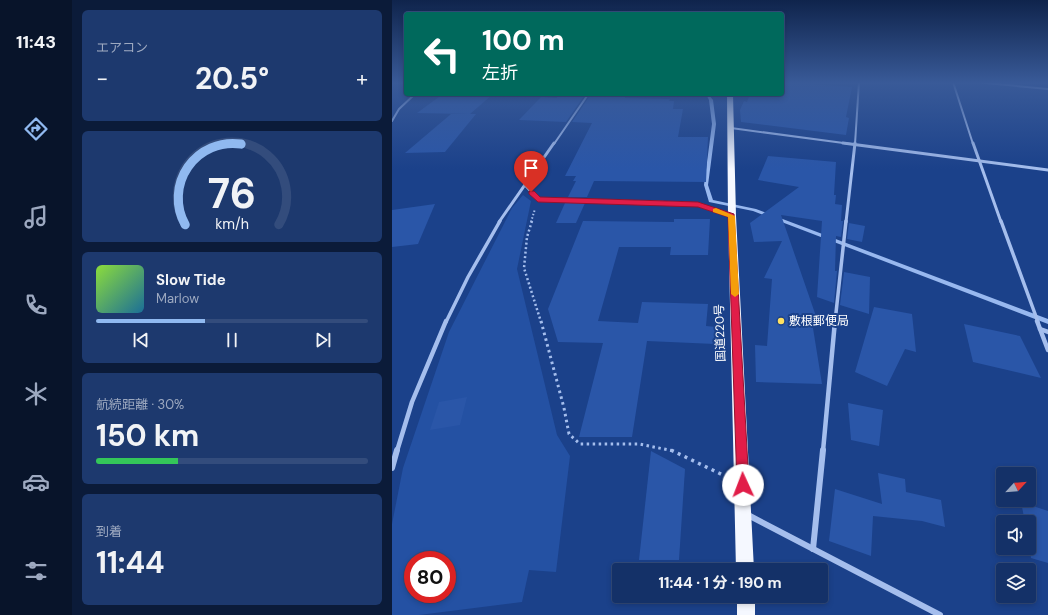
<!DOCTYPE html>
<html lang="ja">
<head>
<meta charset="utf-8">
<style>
  body { margin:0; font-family:"DM Sans","Noto Sans JP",sans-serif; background:#1d396e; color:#f1f3f6; height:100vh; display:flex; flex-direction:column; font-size:15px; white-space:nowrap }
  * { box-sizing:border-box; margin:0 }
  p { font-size:13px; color:#9da9c0 }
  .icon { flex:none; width:22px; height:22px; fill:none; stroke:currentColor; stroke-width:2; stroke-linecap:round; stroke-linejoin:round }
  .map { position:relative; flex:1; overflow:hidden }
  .panel { display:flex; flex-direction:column; gap:10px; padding:10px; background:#0b1b39; width:320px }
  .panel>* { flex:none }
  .top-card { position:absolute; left:12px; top:12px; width:380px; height:84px; border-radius:4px; box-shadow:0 2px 6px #0003,0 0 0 1px #334c7c; background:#00695c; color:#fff; overflow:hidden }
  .needle { width:26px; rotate:64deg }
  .tools { position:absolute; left:604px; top:467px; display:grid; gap:8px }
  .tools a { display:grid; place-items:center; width:40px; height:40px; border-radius:4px; background:#143168; box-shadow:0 2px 6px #0003,0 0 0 1px #334c7c; font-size:20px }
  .speed { position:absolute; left:12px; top:551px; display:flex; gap:8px; font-size:20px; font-weight:700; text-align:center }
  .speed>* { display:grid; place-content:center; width:52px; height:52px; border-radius:50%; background:#143168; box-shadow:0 2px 6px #0003,0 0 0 1px #334c7c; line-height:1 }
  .speed .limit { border:6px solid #d22; background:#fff; color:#111 }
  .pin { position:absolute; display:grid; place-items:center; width:34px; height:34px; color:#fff; margin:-41px -17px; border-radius:50% 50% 50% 0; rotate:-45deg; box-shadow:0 0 4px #0007 }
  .pin .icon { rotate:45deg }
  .me { position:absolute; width:44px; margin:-22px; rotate:358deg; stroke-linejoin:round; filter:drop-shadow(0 0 3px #0008) }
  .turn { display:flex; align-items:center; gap:14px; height:84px; padding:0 12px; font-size:18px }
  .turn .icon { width:52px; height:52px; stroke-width:2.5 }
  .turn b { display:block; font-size:28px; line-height:34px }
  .big { font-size:30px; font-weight:700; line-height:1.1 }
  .panel .card { flex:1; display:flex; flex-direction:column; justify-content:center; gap:6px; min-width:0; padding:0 14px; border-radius:6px; background:#1d396e }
  .panel .dial { align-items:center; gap:0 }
  .dial svg { height:104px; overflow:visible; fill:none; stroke:#334c7c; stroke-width:7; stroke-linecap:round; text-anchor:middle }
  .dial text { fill:#f1f3f6; stroke:none }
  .song { display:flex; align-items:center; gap:12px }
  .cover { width:48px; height:48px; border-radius:6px; background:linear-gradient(135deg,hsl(90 70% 55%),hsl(200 70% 35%)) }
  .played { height:4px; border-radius:2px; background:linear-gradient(90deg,#90b9f0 40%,#334c7c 40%) }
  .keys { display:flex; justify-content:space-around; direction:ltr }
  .heat { display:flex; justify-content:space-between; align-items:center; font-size:22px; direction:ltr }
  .charge { height:6px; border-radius:3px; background:linear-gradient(90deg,#34c759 30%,#334c7c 0) }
  .trip { position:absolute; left:220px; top:563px; width:216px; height:40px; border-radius:4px; background:#143168; box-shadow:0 2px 6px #0003,0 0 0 1px #334c7c; font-weight:700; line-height:40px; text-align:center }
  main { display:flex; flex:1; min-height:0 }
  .tab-bar { display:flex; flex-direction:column; width:72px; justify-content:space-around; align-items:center; background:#08142a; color:#9da9c0 }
  .tab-bar .icon { width:28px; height:28px }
  .tab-bar .selected { color:#90b9f0 }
  .tab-bar b { font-size:18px; color:#f1f3f6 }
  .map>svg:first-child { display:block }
</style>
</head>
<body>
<main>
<nav class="tab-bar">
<b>11:43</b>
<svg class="icon selected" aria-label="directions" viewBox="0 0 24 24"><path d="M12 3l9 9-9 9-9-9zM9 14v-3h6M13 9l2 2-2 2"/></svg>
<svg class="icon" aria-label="music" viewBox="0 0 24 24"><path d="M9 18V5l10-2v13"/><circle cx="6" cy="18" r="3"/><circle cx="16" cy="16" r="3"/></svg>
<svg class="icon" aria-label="phone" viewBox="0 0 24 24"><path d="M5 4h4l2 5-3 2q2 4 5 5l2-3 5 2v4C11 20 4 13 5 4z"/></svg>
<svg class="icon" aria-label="climate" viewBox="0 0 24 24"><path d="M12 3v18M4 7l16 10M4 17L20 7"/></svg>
<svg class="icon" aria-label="car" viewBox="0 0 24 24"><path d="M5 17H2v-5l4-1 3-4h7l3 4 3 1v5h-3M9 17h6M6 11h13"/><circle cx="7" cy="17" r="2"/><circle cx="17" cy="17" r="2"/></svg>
<svg class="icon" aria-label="filters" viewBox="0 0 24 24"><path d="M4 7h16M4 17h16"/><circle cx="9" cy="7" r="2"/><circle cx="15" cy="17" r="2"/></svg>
</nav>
<section class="panel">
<div class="card"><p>エアコン</p>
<div class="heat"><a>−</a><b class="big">20.5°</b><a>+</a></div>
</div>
<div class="card dial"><svg viewBox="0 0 100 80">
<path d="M14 69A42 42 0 1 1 86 69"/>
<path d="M14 69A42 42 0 0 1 57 7" stroke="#90b9f0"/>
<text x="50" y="56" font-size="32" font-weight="700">76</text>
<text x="50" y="72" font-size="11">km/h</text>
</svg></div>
<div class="card">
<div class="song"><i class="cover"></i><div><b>Slow Tide</b><p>Marlow</p></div></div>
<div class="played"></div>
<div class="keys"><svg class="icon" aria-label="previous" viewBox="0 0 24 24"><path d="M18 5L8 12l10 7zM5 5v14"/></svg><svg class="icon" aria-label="pause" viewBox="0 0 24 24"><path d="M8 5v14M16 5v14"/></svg><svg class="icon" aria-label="next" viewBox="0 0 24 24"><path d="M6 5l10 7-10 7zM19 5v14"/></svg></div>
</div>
<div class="card"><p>航続距離 · 30%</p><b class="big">150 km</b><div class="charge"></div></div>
<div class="card"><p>到着</p><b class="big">11:44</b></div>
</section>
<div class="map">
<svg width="656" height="615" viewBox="0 0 656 615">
  <rect width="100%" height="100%" fill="#1b418a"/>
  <path fill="#2451a3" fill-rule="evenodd" d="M131 195 139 201 125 269 165 435 178 456 164 572 137 570 130 602 27 615H0V524L11 468 57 332 120 208ZM21 560H55V594H21Z"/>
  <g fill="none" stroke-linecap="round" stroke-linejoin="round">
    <path fill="#98b8ef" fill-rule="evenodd" d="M256 94 300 95 316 94 321 100 324 124 316 185 321 200 364 209 656 319V324L361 211 317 202 312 185 320 124 317 100 315 96 300 97 258 95Z"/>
  </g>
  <g fill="#2a56a8">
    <path d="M390 82 460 87 454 117 457 118 454 135 349 122 348 110 352 101 355 102 358 94H390Z"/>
    <path d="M51 94H101L78 114 25 113Z"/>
    <path d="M165 94H192V96L174 122 127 120 149 97 165 98Z"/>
    <path d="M197 94H233V98L278 99 277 101H282L281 109H291L286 137H316L314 182 202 181 195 197H176L184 181H181L184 176H173L200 123 180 122 197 97Z"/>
    <path d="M59 114H84L53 152 13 153Z"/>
    <path d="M376 156 444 162 442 195H444L443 204 450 205 449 221H451L449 237 444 236 443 271H445L442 303 425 297 430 221 389 215 426 322H420L430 384 364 382 363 345 375 346 380 279 372 278 390 241 362 242 358 223 407 187 366 180Z"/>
    <path d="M173 203H193L184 223H164Z"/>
    <path d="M43 204 26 244 0 247V210Z"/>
    <path d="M282 219H318L316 255H278L279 247H227L206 321 246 323 250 302 316 304 314 326 324 327 323 344 255 341 240 437H187L211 343 166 342 156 309 191 221 282 222Z"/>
    <path d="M457 223 473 226 470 242 455 239Z"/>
    <path d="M452 272 478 277 477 314 448 305Z"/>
    <path d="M482 307 520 314 524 352 513 349 495 386 463 372Z"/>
    <path d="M572 324 628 336 649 378 581 362Z"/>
    <path d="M75 397 68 425 38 430 47 402Z"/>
    <path d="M456 403 491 410 487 446 459 440Z"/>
    <path d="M259 451 293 469 287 560H247Z"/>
    <path d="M486 473 513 479 514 492 549 500 553 527 530 521 481 516 479 556 437 541 443 489 490 504Z"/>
    <path d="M629 502 656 511V563L639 558 637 544V522H633Z"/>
  </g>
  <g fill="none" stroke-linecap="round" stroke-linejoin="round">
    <path stroke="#a5beed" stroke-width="2" stroke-dasharray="1.5 2" stroke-linecap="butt" d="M139 222 143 209"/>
    <path stroke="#a5beed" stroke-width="2.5" stroke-dasharray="2 2.5" stroke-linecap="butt" d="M140 221 135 237 132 268 149 322"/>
    <path stroke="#a5beed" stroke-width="3" stroke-dasharray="2.5 3.5" stroke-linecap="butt" d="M149 321 172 408 177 434 188 444H247L282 451"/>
    <path stroke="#a5beed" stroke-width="3.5" stroke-dasharray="3 4.5" stroke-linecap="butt" d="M279 450 331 475"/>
    <g stroke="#a5beed" stroke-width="2">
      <path d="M561 82 581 144"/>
      <path d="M584 82 656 89"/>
      <path d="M0 121 7 109 23 94"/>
      <path d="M339 128 459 144"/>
      <path d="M162 144 195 96 194 94"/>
      <path d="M463 144 467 82"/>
    </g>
    <g stroke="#a5beed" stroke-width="3">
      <path d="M451 143 656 170"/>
      <path d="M581 143 609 222"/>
      <path d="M133 185 146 199 291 203 306 205 340 216"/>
      <path d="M107 222 162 143"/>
      <path d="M454 222 463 143"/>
    </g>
    <g stroke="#a5beed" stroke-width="3.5">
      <path d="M609 221 646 322"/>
      <path d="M54 322 76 277 108 221"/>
      <path d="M443 322 454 221"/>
    </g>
    <g stroke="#a5beed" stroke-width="4.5">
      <path d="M645 321 656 350"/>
      <path d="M648 329 656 332"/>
      <path d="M5 451 20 402 54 321"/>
      <path d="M431 451 443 321"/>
    </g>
    <g stroke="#a5beed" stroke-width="6">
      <path d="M0 468 5 450"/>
      <path d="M356 515 548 615"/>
      <path d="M421 549 431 450"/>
    </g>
    <g fill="#f5f8ff" fill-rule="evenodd">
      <path d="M335 94H341L344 216 362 570H344L336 216Z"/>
      <rect x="345" y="596" width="18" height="19"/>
    </g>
  </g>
  <linearGradient id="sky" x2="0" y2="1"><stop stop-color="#0f244c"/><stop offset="0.49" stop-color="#395a98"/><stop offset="1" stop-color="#395a98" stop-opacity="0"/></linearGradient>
  <rect width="656" height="169" fill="url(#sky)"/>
  <path fill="#e11d48" stroke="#92132f" d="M137 191H142L148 197 306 202 342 214 357 485 356 490 351 492 346 490 345 485 336 217 306 207 146 202 137 194Z"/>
  <path fill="#f59e0b" d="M324 208 343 216 347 294 343 297 339 294 336 217 321 212V209Z"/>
  <circle fill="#fee061" stroke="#1b418a" stroke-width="1.5" cx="389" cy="321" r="4"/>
  <g text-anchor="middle" stroke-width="4" stroke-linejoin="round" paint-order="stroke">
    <g font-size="12" fill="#fff" stroke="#1b418a" text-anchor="start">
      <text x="397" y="325">敷根郵便局</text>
    </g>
    <g font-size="12" fill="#fff" stroke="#1b418a">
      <text transform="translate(328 333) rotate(-92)" y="4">国道220号</text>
    </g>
  </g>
</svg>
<div class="tools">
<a><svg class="needle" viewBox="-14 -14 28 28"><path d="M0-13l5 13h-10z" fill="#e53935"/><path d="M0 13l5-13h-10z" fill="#9da9c0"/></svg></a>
<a><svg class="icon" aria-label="sound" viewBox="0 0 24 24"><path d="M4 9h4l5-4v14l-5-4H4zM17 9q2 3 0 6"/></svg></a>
<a><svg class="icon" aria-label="layers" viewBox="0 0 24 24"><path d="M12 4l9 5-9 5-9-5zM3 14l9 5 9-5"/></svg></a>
</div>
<div class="speed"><div class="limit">80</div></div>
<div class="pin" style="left:139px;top:192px;background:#d93025"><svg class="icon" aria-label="arrive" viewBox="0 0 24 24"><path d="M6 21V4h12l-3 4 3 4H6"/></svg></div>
<svg class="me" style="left:351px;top:485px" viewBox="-20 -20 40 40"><circle r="19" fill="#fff"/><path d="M0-13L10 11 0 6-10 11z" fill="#e11d48"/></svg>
<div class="trip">11:44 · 1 分 · 190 m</div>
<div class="top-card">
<div class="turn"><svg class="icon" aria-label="left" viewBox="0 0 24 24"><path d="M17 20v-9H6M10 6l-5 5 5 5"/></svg><div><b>100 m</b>左折</div></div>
</div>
</div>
</main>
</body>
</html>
